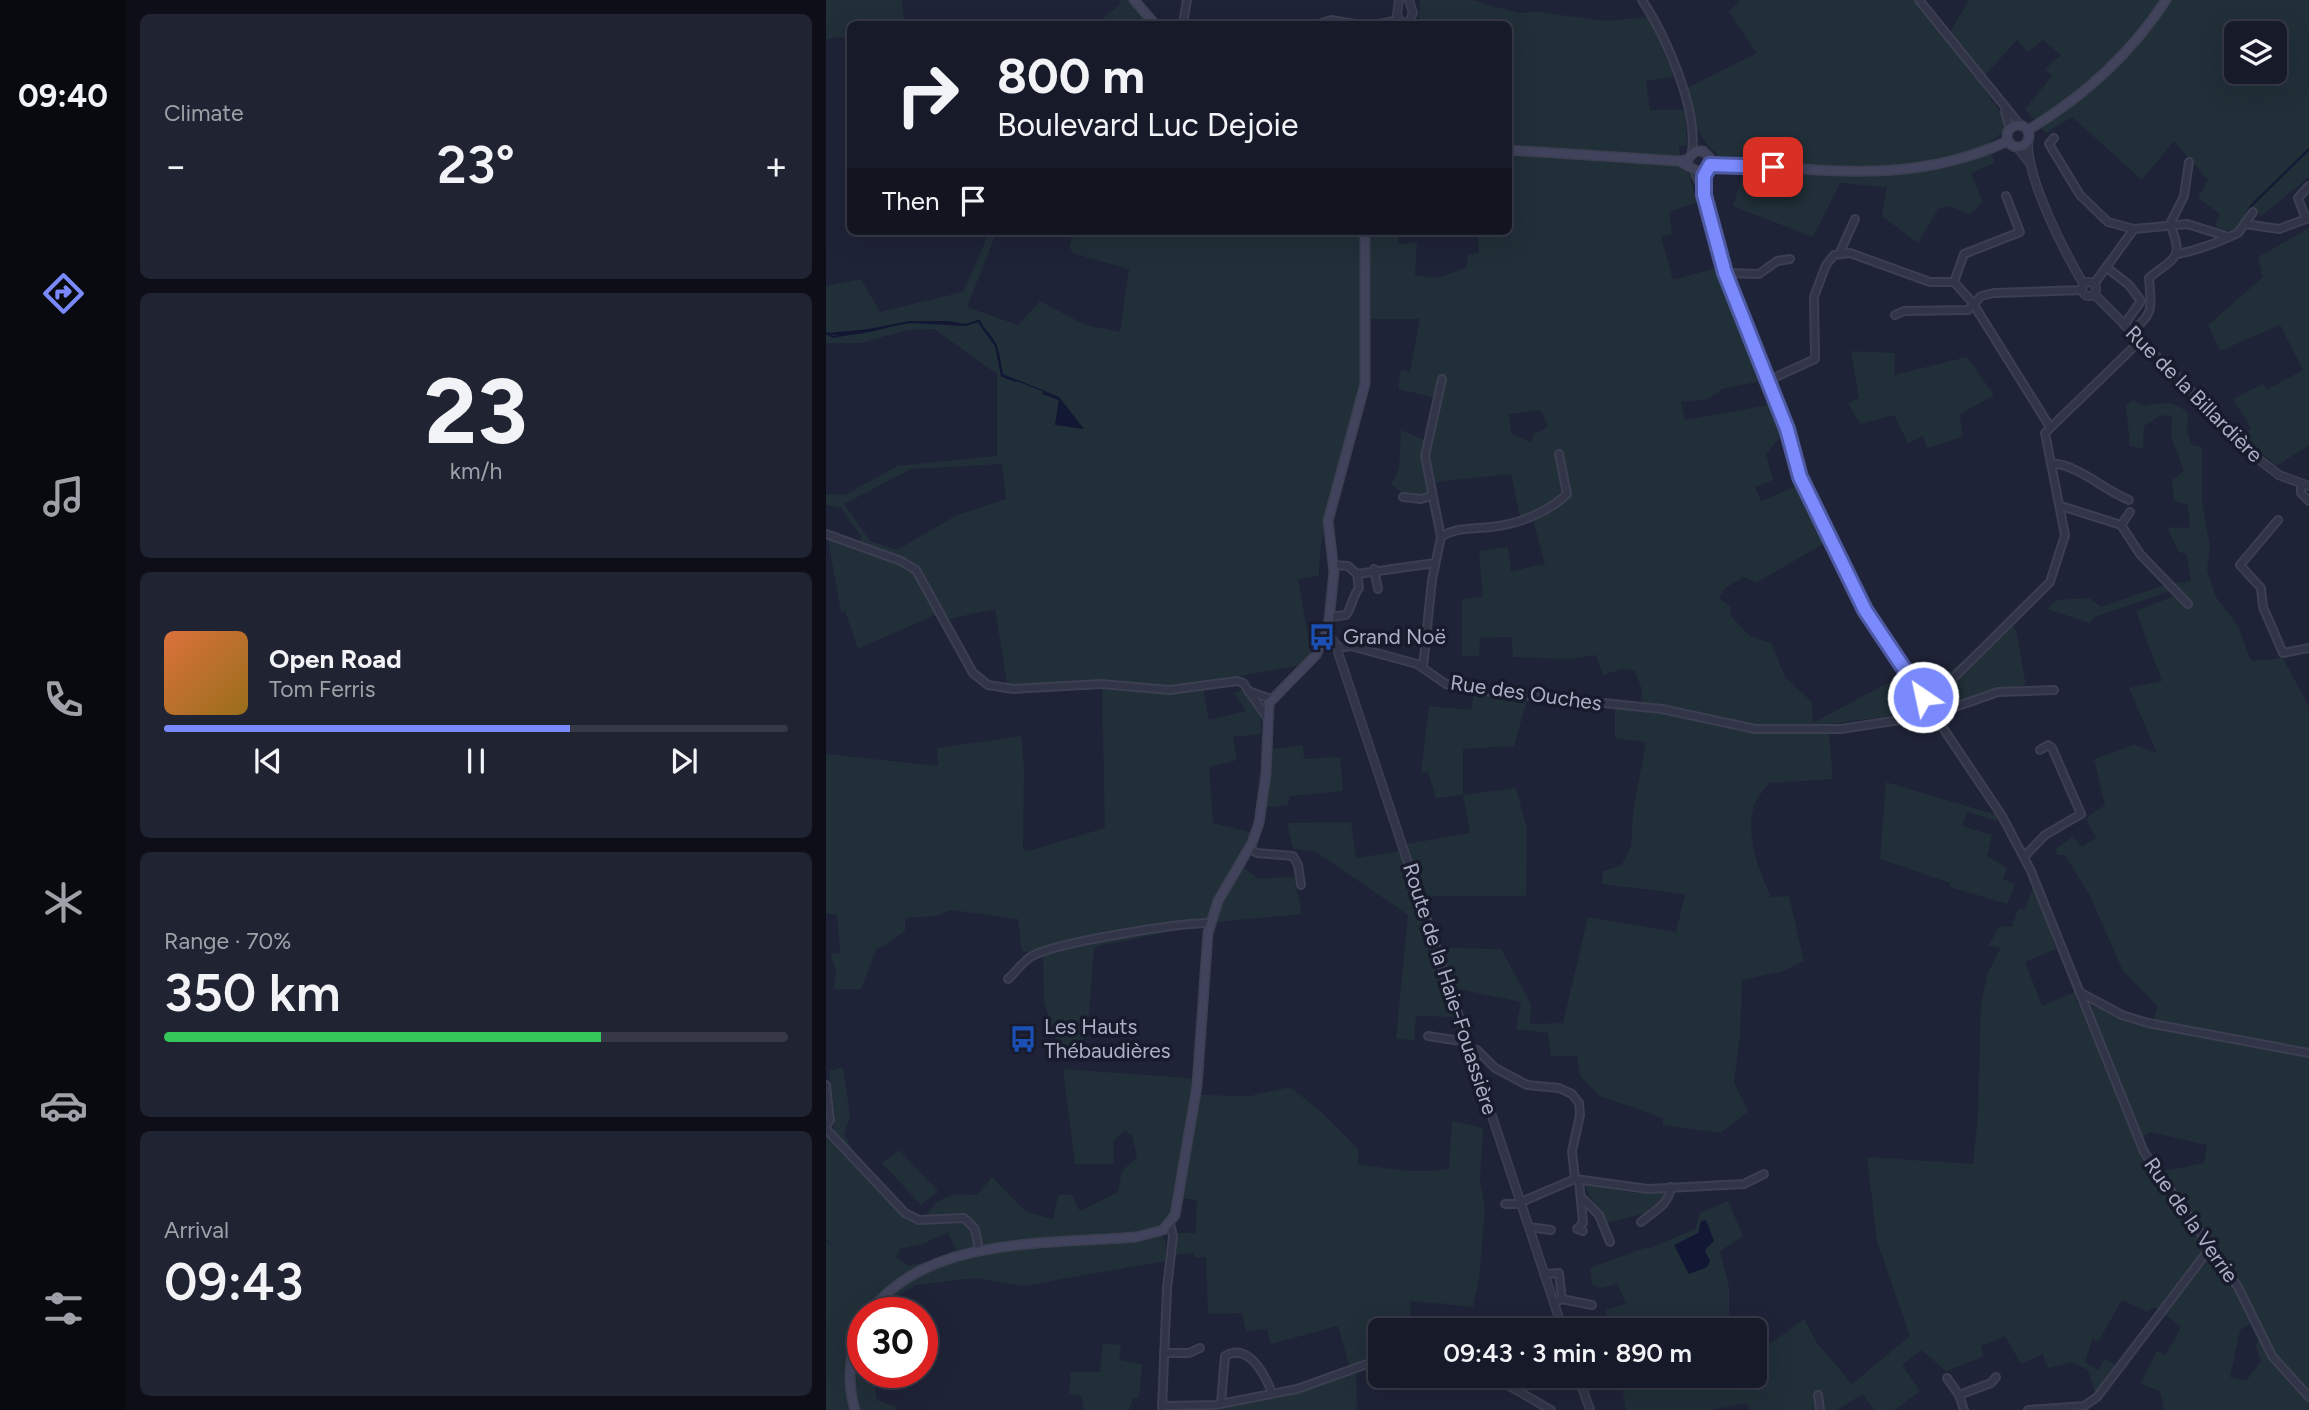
<!DOCTYPE html>
<html lang="en">
<head>
<meta charset="utf-8">
<style>
  body { margin:0; font-family:Figtree,sans-serif; background:#202331; color:#f1f3f6; height:100vh; display:flex; flex-direction:column; font-size:26px; white-space:nowrap }
  * { box-sizing:border-box; margin:0 }
  p { font-size:23px; color:#9ea1a8 }
  .icon { flex:none; width:38px; height:38px; fill:none; stroke:currentColor; stroke-width:2; stroke-linecap:round; stroke-linejoin:round }
  .map { position:relative; flex:1; overflow:hidden }
  .panel { display:flex; flex-direction:column; gap:14px; padding:14px; background:#0d0e17; width:700px }
  .panel>* { flex:none }
  .hud { position:absolute; left:21px; top:21px; width:665px; height:214px; border-radius:10px; box-shadow:0 7px 28px #0002,0 0 0 2px #363846; background:#171a29; color:#f1f3f6; overflow:hidden }
  .fabs { position:absolute; left:1398px; top:21px; display:grid; gap:14px }
  .fabs a { display:grid; place-items:center; width:63px; height:63px; border-radius:10px; background:#171a29; box-shadow:0 7px 28px #0002,0 0 0 2px #363846; font-size:35px }
  .speed { position:absolute; left:21px; top:1297px; display:flex; gap:14px; font-size:35px; font-weight:700; text-align:center }
  .speed>* { display:grid; place-content:center; width:91px; height:91px; border-radius:50%; background:#171a29; box-shadow:0 7px 28px #0002,0 0 0 2px #363846; line-height:1 }
  .speed .limit { border:10px solid #d22; background:#fff; color:#111 }
  .pin { position:absolute; display:grid; place-items:center; width:60px; height:60px; color:#fff; margin:-30px; border-radius:14px; box-shadow:0 4px 10px #0006 }
  .me { position:absolute; width:77px; margin:-38px; rotate:326deg; stroke-linejoin:round; filter:drop-shadow(0 0 5px #0008) }
  .turn { display:flex; align-items:center; gap:24px; height:147px; padding:0 35px; font-size:32px }
  .turn .icon { width:91px; height:91px; stroke-width:2.5 }
  .turn b { display:block; font-size:49px; line-height:60px }
  .then { display:flex; align-items:center; height:66px; padding:0 35px; background:#0003; gap:14px; font-size:26px }
  .big { font-size:52px; font-weight:600; line-height:1.1 }
  .panel .tile { flex:1; display:flex; flex-direction:column; justify-content:center; gap:10px; min-width:0; padding:0 24px; border-radius:10px; background:#202331 }
  .panel .dial { align-items:center; gap:0 }
  .dial b { font-size:91px; line-height:1 }
  .song { display:flex; align-items:center; gap:21px }
  .cover { width:84px; height:84px; border-radius:10px; background:linear-gradient(135deg,hsl(20 70% 55%),hsl(40 70% 35%)) }
  .played { height:7px; border-radius:4px; background:linear-gradient(90deg,#7a8afc 65%,#363846 65%) }
  .keys { display:flex; justify-content:space-around; direction:ltr }
  .heat { display:flex; justify-content:space-between; align-items:center; font-size:38px; direction:ltr }
  .charge { height:10px; border-radius:5px; background:linear-gradient(90deg,#34c759 70%,#363846 0) }
  .trip { position:absolute; left:542px; top:1318px; width:399px; height:70px; border-radius:10px; background:#171a29; box-shadow:0 7px 28px #0002,0 0 0 2px #363846; font-weight:600; line-height:70px; text-align:center }
  main { display:flex; flex:1; min-height:0 }
  .menu { display:flex; flex-direction:column; width:126px; justify-content:space-around; align-items:center; background:#090a10; color:#9ea1a8 }
  .menu .icon { width:49px; height:49px }
  .menu .active { color:#7a8afc }
  .menu b { font-size:32px; color:#f1f3f6 }
  .map>svg:first-child { display:block }
</style>
</head>
<body>
<main>
<nav class="menu">
<b>09:40</b>
<svg class="icon active" aria-label="directions" viewBox="0 0 24 24"><path d="M12 3l9 9-9 9-9-9zM9 14v-3h6M13 9l2 2-2 2"/></svg>
<svg class="icon" aria-label="music" viewBox="0 0 24 24"><path d="M9 18V5l10-2v13"/><circle cx="6" cy="18" r="3"/><circle cx="16" cy="16" r="3"/></svg>
<svg class="icon" aria-label="phone" viewBox="0 0 24 24"><path d="M5 4h4l2 5-3 2q2 4 5 5l2-3 5 2v4C11 20 4 13 5 4z"/></svg>
<svg class="icon" aria-label="climate" viewBox="0 0 24 24"><path d="M12 3v18M4 7l16 10M4 17L20 7"/></svg>
<svg class="icon" aria-label="car" viewBox="0 0 24 24"><path d="M5 17H2v-5l4-1 3-4h7l3 4 3 1v5h-3M9 17h6M6 11h13"/><circle cx="7" cy="17" r="2"/><circle cx="17" cy="17" r="2"/></svg>
<svg class="icon" aria-label="filters" viewBox="0 0 24 24"><path d="M4 7h16M4 17h16"/><circle cx="9" cy="7" r="2"/><circle cx="15" cy="17" r="2"/></svg>
</nav>
<section class="panel">
<div class="tile"><p>Climate</p>
<div class="heat"><a>−</a><b class="big">23°</b><a>+</a></div>
</div>
<div class="tile dial"><b>23</b><p>km/h</p></div>
<div class="tile">
<div class="song"><i class="cover"></i><div><b>Open Road</b><p>Tom Ferris</p></div></div>
<div class="played"></div>
<div class="keys"><svg class="icon" aria-label="previous" viewBox="0 0 24 24"><path d="M18 5L8 12l10 7zM5 5v14"/></svg><svg class="icon" aria-label="pause" viewBox="0 0 24 24"><path d="M8 5v14M16 5v14"/></svg><svg class="icon" aria-label="next" viewBox="0 0 24 24"><path d="M6 5l10 7-10 7zM19 5v14"/></svg></div>
</div>
<div class="tile"><p>Range · 70%</p><b class="big">350 km</b><div class="charge"></div></div>
<div class="tile"><p>Arrival</p><b class="big">09:43</b></div>
</section>
<div class="map">
<svg width="1483" height="1410" viewBox="0 0 1483 1410">
  <rect width="100%" height="100%" fill="#1f2337"/>
  <g fill="#212f38" fill-rule="evenodd">
    <path d="M0 0H76L78 21 68 24H24V39L10 37 0 40Z"/>
    <path d="M294 0H303L322 24H271L295 3Z"/>
    <path d="M594 0H646L693 13 711 12 781 21 824 17 848 77 820 81 824 110H859L861 145 853 146 855 166 867 177 864 179 871 202 843 212 846 234 835 237 847 280 893 267 939 380 896 389 882 399 855 402 859 420 948 404 958 432 940 454 947 480 929 487 935 501 982 481 1009 537 930 583 918 577 899 588 893 598 905 607 904 615 924 636 945 643 959 677 986 702 987 723 1084 671 1100 692 1183 621 1190 630 1200 685 1167 691 1096 712 1002 724 1007 779 943 783C938 790 930 798 928 806 919 837 933 870 945 897L963 896 978 961 957 971 916 980 914 1036 908 1082 922 1112 894 1133 837 1125V1118L774 1096 754 1076 751 1056H725L722 1033 690 1029 695 1002 628 988 620 992 629 1017 590 1016 588 1040 570 1039 582 915 489 851 467 849 461 823 525 822 530 858 580 850 581 844 644 833 637 795 610 798 602 772H595L603 706 645 710 648 693 701 700 688 746 637 749V795L690 788 701 829 700 896H599L616 948 675 949 705 1004 704 1024 737 1023 762 917 850 932 859 894 776 884 777 871 795 866 805 847 807 812 820 742 789 738V707L815 709 816 690 809 671 796 669 777 675 770 655 744 659 687 657 685 637 654 638 653 656H636V599L657 597 653 551 682 547 685 571 719 564 705 512 694 517 685 474 601 483 602 495C586 499 577 495 565 484L573 469 575 430 603 442 615 399 572 389 575 370 584 372 594 319H536C537 347 540 377 533 404 519 463 493 516 493 576L472 579 485 654 475 665 376 683 383 720 420 711 408 693 417 689 435 715V734L407 737 411 760 383 767 387 823 427 833 411 863 433 879 468 877 476 914 391 922 268 947 263 1013 254 1053 233 1052 218 1001 217 957 196 951 192 919 125 910 110 916 79 918V931L54 948 51 947 35 989H8L10 972 5 954 14 953 11 914H0V754L112 766 111 748 195 736 198 766 197 849 202 851 279 828 276 688 195 693 181 683 169 609 123 619 118 611 32 649 19 611 15 612 2 539 33 547 35 536 15 508 0 505V494L19 495 71 466 171 456V374L108 329 81 330 35 343H0V286L35 279 54 312 137 292 164 231H171L141 307 192 325 214 301 259 325 294 332 303 269 249 254 243 248 248 231H571L573 244 591 242 589 275 611 278 640 268 642 255 653 253 651 231H682V24H593ZM715 410 722 427 708 434 705 442 685 433 683 414ZM176 464 180 499 131 515 71 550 44 541 18 504 85 469Z"/>
    <path d="M914 0H1089L1120 39 1143 0H1483V177L1435 216 1427 209 1411 231 1404 234 1388 229 1394 214 1372 198 1382 180 1348 141 1316 180 1246 117 1220 133 1199 109 1226 76 1219 69 1235 55 1217 40 1202 52 1191 40 1153 82 1178 117 1179 130 1162 144 1169 163 1145 173 1157 202 1144 215 1124 206 1112 209 1092 243 1056 216 1061 187 1014 183 987 237 907 206 918 171 891 170V153C870 140 867 111 861 88L931 53 903 12ZM1410 33H1449V72H1410Z"/>
    <path d="M1483 228V445L1451 466 1417 437 1425 428 1407 399 1437 384 1441 390 1477 370 1454 325 1394 351 1382 325 1437 277 1432 257Z"/>
    <path d="M1025 351 1069 353 1068 375 1141 357 1168 395 1134 414 1136 437 1101 448 1097 436 1082 443 1068 415 1034 424 1022 403 1033 398Z"/>
    <path d="M1307 400 1319 406C1335 402 1349 401 1362 413L1361 432 1366 445 1376 447V502L1384 547 1381 570 1390 597 1412 626 1425 661 1457 658 1483 707V1410H1338L1334 1391 1314 1384 1331 1351 1340 1355 1355 1327 1329 1307 1321 1312 1296 1300 1272 1342 1267 1338 1259 1362 1272 1370 1279 1359 1289 1365 1269 1392 1262 1370 1246 1362 1222 1368 1217 1354 1195 1364 1179 1336 1155 1346 1157 1357 1120 1371 1095 1350 1076 1365 1094 1391 1069 1410H1048L1037 1394 1011 1410H924L921 1403 884 1410H800L794 1376H929V1355L978 1319 991 1343 1026 1384 1084 1336 1051 1241 1041 1157 1147 1164 1152 1115 1155 1005 1161 975 1175 947 1162 946 1174 926 1186 927 1192 909 1199 910 1206 889 1211 894 1230 949 1199 962 1216 1006 1247 993 1253 1006H1266L1326 1028 1331 1006 1297 971 1264 896 1239 855H1232L1229 850 1247 836 1256 847 1270 838 1260 818 1279 805 1268 759 1308 745 1331 753 1303 688 1336 681 1310 611 1348 596 1344 591 1269 617 1264 623 1221 609 1231 600 1263 598 1275 607 1339 585 1365 581 1361 554 1353 552 1342 530 1346 527 1364 528 1362 505 1348 501 1346 480 1358 471 1345 436 1346 417 1335 415 1318 426 1317 449 1304 446 1300 406ZM1324 1132 1381 1145 1378 1163 1337 1171 1316 1138ZM1426 1323 1433 1336 1430 1347 1435 1361 1420 1381 1404 1377 1414 1330Z"/>
    <path d="M477 745 478 759 514 757 517 791 464 796 462 805 441 807 446 749Z"/>
    <path d="M1060 782 1171 815V821L1141 812 1136 826 1166 835 1161 856 1181 868 1177 879 1189 884 1181 904 1124 887V883L1054 859Z"/>
    <path d="M17 1067 24 1115 18 1135 27 1149 22 1159 78 1215 96 1223C110 1196 122 1193 151 1195L166 1177 198 1210 227 1220 232 1195H246L254 1211 292 1192 296 1171 311 1157 306 1135 299 1131 287 1141 288 1164H249L237 1069 375 1079V1095L424 1096 464 1087 493 1110 532 1149V1164C563 1169 592 1174 623 1169L626 1121 657 1128 654 1182 659 1207 653 1279 647 1307 585 1301 584 1330H555V1361L530 1368 531 1410H390L466 1392 529 1367 523 1365 512 1326 445 1344 441 1329 420 1331 416 1313 382 1314 380 1257 369 1258 368 1253 348 1255 352 1233H370L371 1200 351 1198 345 1218 331 1230 340 1242 339 1261 197 1286 149 1278 90 1285 72 1295 55 1312H37V1372H47L51 1400 69 1407V1410H0V1241L9 1247 0 1239V1133L6 1138 9 1116 3 1071ZM122 1232 130 1249 110 1259 82 1266 70 1258 74 1249 97 1244Z"/>
    <path d="M73 1150 112 1191 95 1205 56 1163Z"/>
    <path d="M759 1185 809 1193 836 1192 838 1197 825 1212 780 1223C774 1208 764 1200 759 1185Z"/>
    <path d="M902 1201 917 1236 894 1251 903 1287V1330H781L780 1310 800 1303 791 1283 777 1288 766 1285 764 1268 821 1247 822 1249 869 1229 874 1213Z"/>
    <path d="M277 1343 295 1345 293 1360 316 1364 313 1397 307 1398 303 1410H258L255 1396 243 1394 245 1372H274Z"/>
  </g>
  <g fill="#121734">
    <path d="M122 321 139 324 154 320C157 329 166 334 170 344 174 353 175 365 177 374L233 397 258 429 229 425 233 398 176 375 169 344 153 321C148 322 142 325 137 325 120 325 99 319 82 323 61 327 19 341 0 333L57 328 83 321Z"/>
    <path d="M880 1220 888 1241 879 1250 884 1261 881 1267 863 1274 848 1245 872 1233 875 1221Z"/>
  </g>
  <g fill="none" stroke-linecap="round" stroke-linejoin="round">
    <g stroke="#121734" stroke-width="2">
      <path d="M1415 224 1425 206 1483 149"/>
      <path d="M1380 226 1406 233"/>
      <path d="M0 333 7 337 83 322 140 325 152 321 170 346 176 376 190 381"/>
      <path d="M217 393 233 399"/>
    </g>
    <defs>
      <g id="minor">
        <path d="M816 0C840 36 872 109 866 152"/>
        <path d="M1093 0 1194 125"/>
        <path d="M357 24 361 0"/>
        <path d="M493 24 505 20 529 24"/>
        <path d="M554 24 572 20"/>
        <path d="M1179 112 1184 129"/>
        <path d="M1228 138 1223 144 1254 195 1282 222 1308 229 1361 224 1400 236"/>
        <path d="M880 171C865 221 943 373 961 428 969 450 972 473 982 494L1046 622 1176 816 1205 871 1318 1152 1412 1287 1446 1356 1483 1397"/>
        <path d="M869 172 876 190"/>
        <path d="M1483 186 1472 198 1478 214 1483 217"/>
        <path d="M1344 224 1358 196 1363 162"/>
        <path d="M1419 224 1453 229 1483 218"/>
        <path d="M1014 252 1029 219"/>
        <path d="M1351 254C1374 250 1392 242 1412 233L1427 212"/>
        <path d="M1280 267 1303 285 1315 301 1298 325"/>
        <path d="M899 273 933 274 951 261 964 259"/>
        <path d="M1128 282 1138 254 1194 232 1180 196"/>
        <path d="M1268 284 1308 229"/>
        <path d="M1069 315 1078 311 1142 310 1155 296 1168 293 1256 290"/>
        <path d="M1305 332C1329 313 1325 308 1323 278 1350 256 1358 259 1344 224"/>
        <path d="M943 380 989 359 988 297 1000 265 1008 255 1024 253 1104 282H1128L1146 302 1224 427"/>
        <path d="M1225 463C1256 466 1275 489 1303 500"/>
        <path d="M1475 485V493L1483 501"/>
        <path d="M577 497 595 499 605 496"/>
        <path d="M1235 506 1295 525 1304 512"/>
        <path d="M1452 520 1414 565 1435 588 1437 607 1457 653 1483 648"/>
        <path d="M1295 525 1314 554 1362 604"/>
        <path d="M0 534 75 561 90 570 147 673 162 685 187 689 275 684 344 690 411 681 417 683 440 716"/>
        <path d="M615 537 599 456 616 379"/>
        <path d="M508 565 522 566 531 574 609 563"/>
        <path d="M548 569 552 589"/>
        <path d="M504 617 520 615C526 607 526 597 533 588L531 574"/>
        <path d="M510 648 525 646 591 664 620 684 649 690 836 709 929 729H1015L1106 715 1172 692 1228 690"/>
        <path d="M597 667 606 580 615 537C630 527 647 529 665 527 692 524 721 513 741 494L733 454"/>
        <path d="M422 691 445 699"/>
        <path d="M1101 704 1224 582 1239 535 1219 433 1314 341"/>
        <path d="M423 848 431 853 467 856 472 865 475 885"/>
        <path d="M1198 857 1219 835 1255 814 1226 748 1222 745 1214 750"/>
        <path d="M182 979C190 972 197 961 206 956 232 942 353 923 384 923"/>
        <path d="M1253 992 1296 1015 1322 1023 1483 1053"/>
        <path d="M602 1036 641 1042"/>
        <path d="M644 1049 651 1050 669 1068 701 1085 733 1088 746 1094 753 1103 754 1115 746 1151 749 1179"/>
        <path d="M0 1085 4 1120 0 1126"/>
        <path d="M0 1129 79 1213 93 1220 138 1218 149 1229 153 1250"/>
        <path d="M753 1180 757 1223 751 1229 757 1231"/>
        <path d="M756 1198 773 1215 784 1242"/>
        <path d="M695 1202 749 1179 822 1189 918 1184 938 1174"/>
        <path d="M679 1204H695"/>
        <path d="M815 1222C828 1211 842 1206 845 1187"/>
        <path d="M703 1227 725 1230"/>
        <path d="M718 1274 733 1273 736 1299 728 1303"/>
        <path d="M736 1299 766 1305"/>
        <path d="M338 1353H363L374 1348"/>
        <path d="M666 1376 725 1410"/>
        <path d="M1121 1378 1133 1395 1138 1410"/>
        <path d="M992 1395 994 1410"/>
        <path d="M1133 1395 1165 1383 1170 1377"/>
        <path d="M395 1403 399 1356C423 1342 439 1375 446 1393"/>
        <path d="M337 1406 389 1405 471 1389 555 1359"/>
        <path d="M336 1408 341 1288 347 1236 344 1224"/>
        <path d="M1202 1410 1258 1406 1271 1397 1384 1248"/>
      </g>
      <g id="tertiary">
        <path d="M573 0 571 15 576 24"/>
        <path d="M582 24 587 13 583 0"/>
        <path d="M1202 142C1201 180 1238 251 1258 285"/>
        <path d="M1192 148 1202 161"/>
        <circle cx="1263" cy="289" r="7"/>
        <path d="M1268 294 1435 461 1453 475 1483 486"/>
        <path d="M501 633 509 643 737 1330"/>
        <path d="M752 1376 764 1410"/>
      </g>
      <g id="secondary">
        <path d="M308 0 329 24"/>
        <circle cx="1192" cy="136" r="11"/>
        <path d="M1202 130C1259 96 1304 55 1340 0"/>
        <path d="M682 150 853 161 862 159"/>
        <path d="M853 161 875 173 882 168 884 158 877 151H869L862 159V166"/>
        <path d="M884 165 898 163C999 170 1087 185 1182 141"/>
        <path d="M44 1312C100 1236 225 1244 310 1237L337 1230 349 1215 371 1086 382 933 392 901 426 843 433 823 440 774 443 703 490 655 502 629 508 572 502 521 539 384V231"/>
        <path d="M29 1410C20 1379 23 1351 37 1322"/>
      </g>
    </defs>
    <use href="#minor" stroke="#3c3f51" stroke-width="10"/>
    <use href="#tertiary" stroke="#3c3f51" stroke-width="10"/>
    <use href="#secondary" stroke="#3c3f51" stroke-width="11"/>
    <use href="#minor" stroke="#323548" stroke-width="6"/>
    <use href="#tertiary" stroke="#323548" stroke-width="7"/>
    <use href="#secondary" stroke="#40435b" stroke-width="8"/>
  </g>
  <g fill="none" stroke-linecap="round" stroke-linejoin="round">
    <defs>
      <path id="route" d="M947 167 884 165 878 176V195L899 273 961 429 974 477 1039 610 1097 697"/>
    </defs>
    <use href="#route" stroke="#4f5aa4" stroke-width="18"/>
    <use href="#route" stroke="#7a8afc" stroke-width="12"/>
  </g>
  <defs>
    <symbol id="bus-bare" viewBox="-9 -9 18 18"><path d="M-5-6H5V4H4V6H2V4H-2V6H-4V4H-5ZM-3.5-4V0h7V-4ZM-3.5 1.2v1.5H-2V1.2ZM2 1.2v1.5H3.5V1.2Z" fill="#1a4fb4" stroke="#181b2c" stroke-width="2.5" paint-order="stroke"/></symbol>
  </defs>
  <g fill-rule="evenodd">
    <use href="#bus-bare" x="477" y="618" width="38" height="38"/>
    <use href="#bus-bare" x="178" y="1020" width="38" height="38"/>
  </g>
  <g text-anchor="middle" stroke-width="7" stroke-linejoin="round" paint-order="stroke">
    <g font-size="21" fill="#acafc5" stroke="#181b2c">
      <text transform="translate(1368 394) rotate(45)" y="7">Rue de la Billardière</text>
      <text transform="translate(700 693) rotate(8)" y="7">Rue des Ouches</text>
      <text transform="translate(624 989) rotate(72)" y="7">Route de la Haie-Fouassière</text>
      <text transform="translate(1365 1220) rotate(55)" y="7">Rue de la Verrie</text>
    </g>
    <g font-size="21" fill="#acafc5" stroke="#181b2c" text-anchor="start">
      <text x="517" y="644">Grand Noë</text>
      <text x="218" y="1034">Les Hauts<tspan x="218" dy="24">Thébaudières</tspan></text>
    </g>
  </g>
</svg>
<div class="fabs">
<a><svg class="icon" aria-label="layers" viewBox="0 0 24 24"><path d="M12 4l9 5-9 5-9-5zM3 14l9 5 9-5"/></svg></a>
</div>
<div class="speed"><div class="limit">30</div></div>
<div class="pin" style="left:947px;top:167px;background:#d93025"><svg class="icon" aria-label="arrive" viewBox="0 0 24 24"><path d="M6 21V4h12l-3 4 3 4H6"/></svg></div>
<svg class="me" style="left:1097px;top:697px" viewBox="-20 -20 40 40"><circle r="17" fill="#7a8afc" stroke="#fff" stroke-width="3"/><path d="M0-11L8 9 0 5-8 9z" fill="#fff"/></svg>
<div class="trip">09:43 · 3 min · 890 m</div>
<div class="hud">
<div class="turn"><svg class="icon" aria-label="right" viewBox="0 0 24 24"><path d="M7 20v-9h11M14 6l5 5-5 5"/></svg><div><b>800 m</b>Boulevard Luc Dejoie</div></div>
<div class="then">Then<svg class="icon" aria-label="arrive" viewBox="0 0 24 24"><path d="M6 21V4h12l-3 4 3 4H6"/></svg></div>
</div>
</div>
</main>
</body>
</html>
